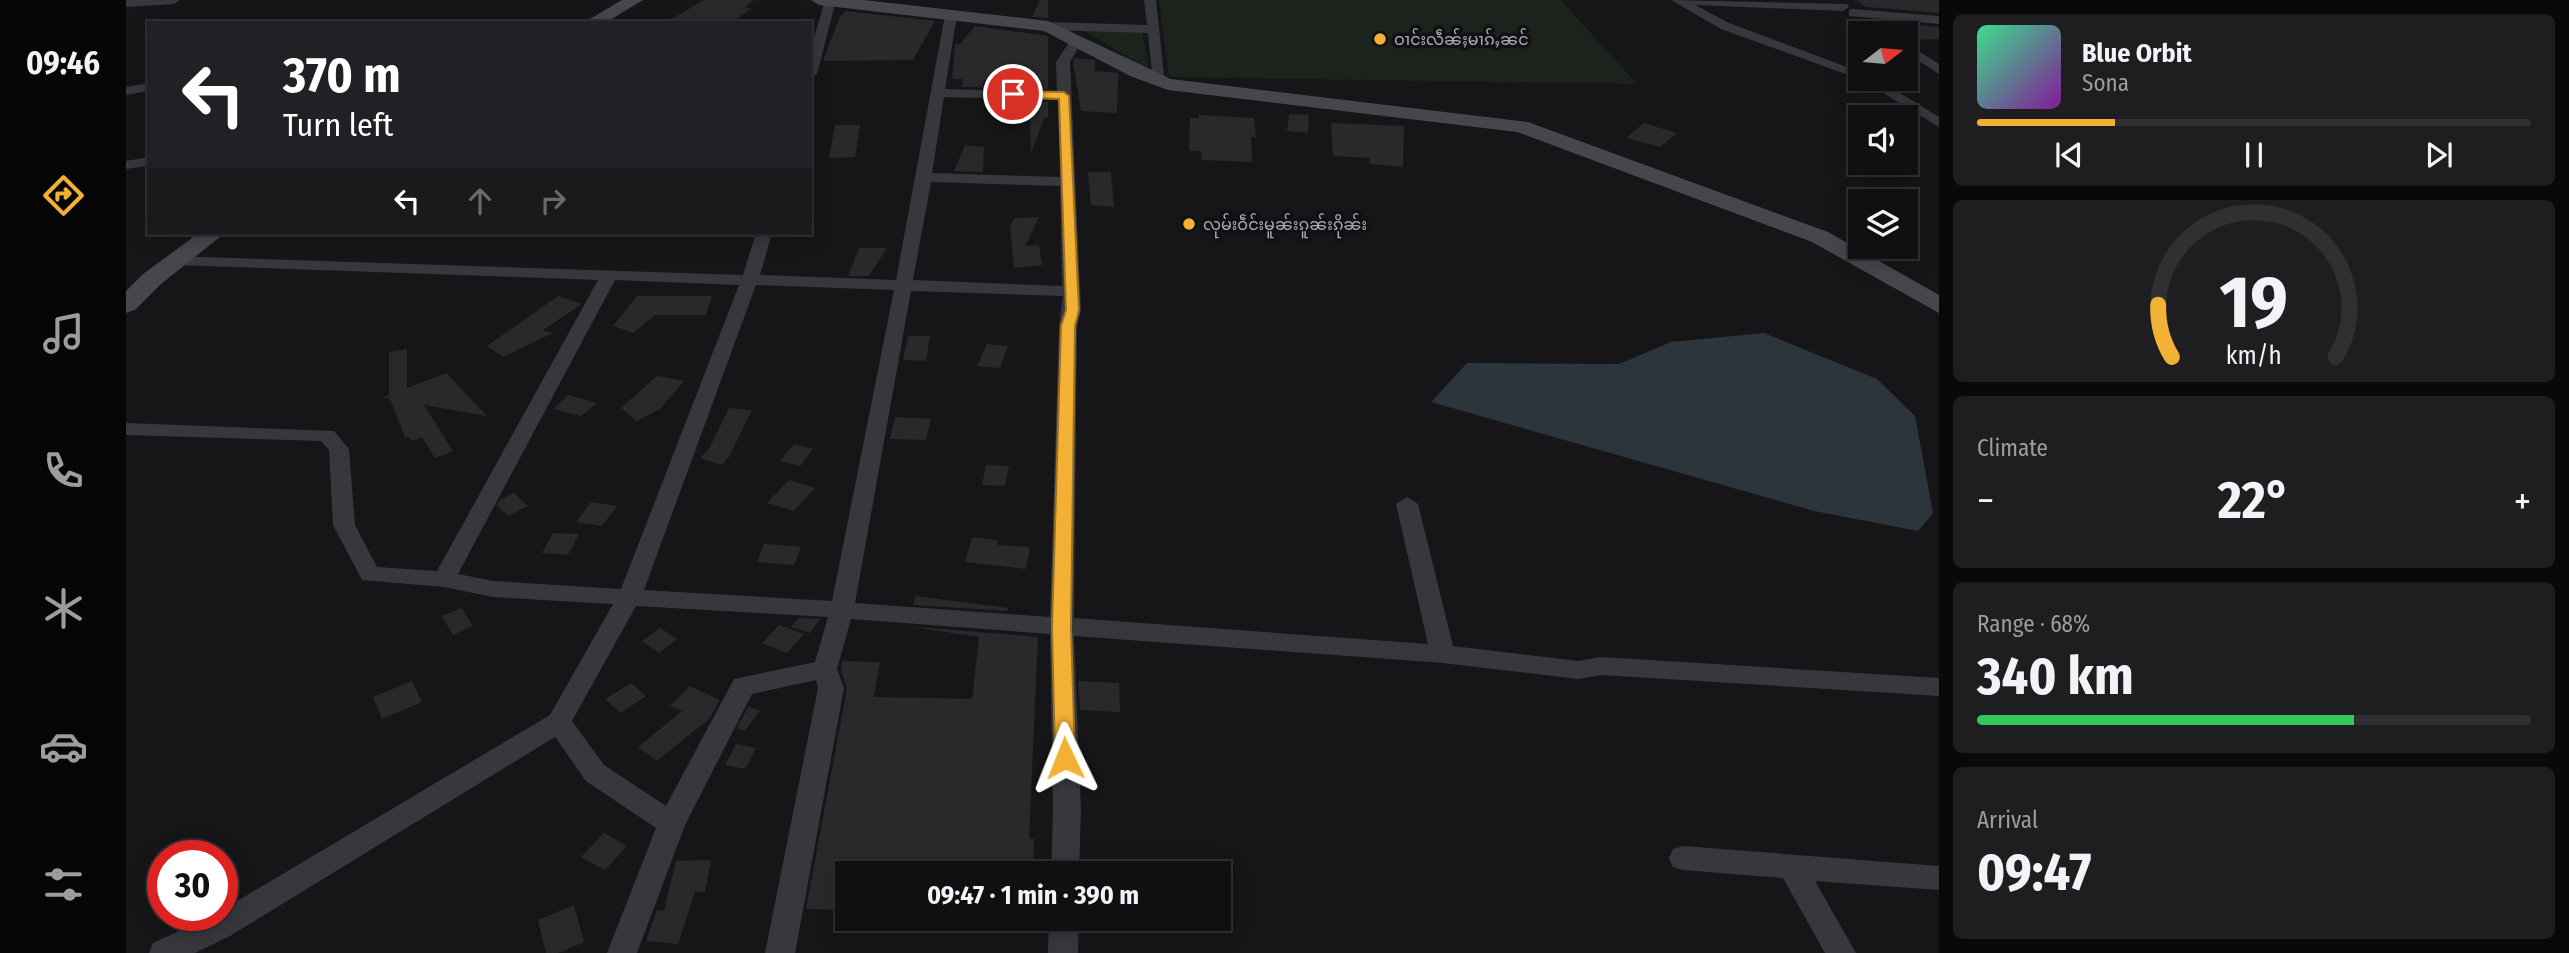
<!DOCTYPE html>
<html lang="en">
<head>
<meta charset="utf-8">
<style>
  body { margin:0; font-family:"Fira Sans Condensed","Noto Sans Myanmar",sans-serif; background:#1e1e20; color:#f1f3f6; height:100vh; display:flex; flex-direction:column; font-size:26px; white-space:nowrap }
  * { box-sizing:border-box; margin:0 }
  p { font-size:23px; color:#9c9d9f }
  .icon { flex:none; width:38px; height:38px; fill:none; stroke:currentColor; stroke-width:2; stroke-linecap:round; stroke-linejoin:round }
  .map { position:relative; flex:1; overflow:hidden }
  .side { display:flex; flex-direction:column; gap:14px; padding:14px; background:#09090a; width:630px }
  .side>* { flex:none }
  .banner { position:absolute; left:21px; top:21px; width:665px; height:214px; border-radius:0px; box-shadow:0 4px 18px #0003,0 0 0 2px #303032; background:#202124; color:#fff; overflow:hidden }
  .needle { width:46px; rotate:74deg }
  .buttons { position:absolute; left:1722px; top:21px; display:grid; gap:14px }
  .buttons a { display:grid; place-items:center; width:70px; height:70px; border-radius:0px; background:#101012; box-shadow:0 4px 18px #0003,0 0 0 2px #303032; font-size:35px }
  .speed { position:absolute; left:21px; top:840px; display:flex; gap:14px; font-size:35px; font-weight:700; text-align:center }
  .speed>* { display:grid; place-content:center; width:91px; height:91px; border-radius:50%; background:#101012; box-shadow:0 4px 18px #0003,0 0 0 2px #303032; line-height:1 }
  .speed .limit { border:10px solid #d22; background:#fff; color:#111 }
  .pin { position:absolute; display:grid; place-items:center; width:60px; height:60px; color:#fff; margin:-30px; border:4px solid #fff; border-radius:50%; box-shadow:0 2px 7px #0007 }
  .me { position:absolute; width:77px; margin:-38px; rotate:358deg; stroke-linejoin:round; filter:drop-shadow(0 0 5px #0008) }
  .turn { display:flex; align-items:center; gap:24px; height:147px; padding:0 21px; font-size:32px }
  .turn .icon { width:91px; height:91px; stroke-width:2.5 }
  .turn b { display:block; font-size:49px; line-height:60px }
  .lanes { display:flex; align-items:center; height:66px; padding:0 21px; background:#0003; justify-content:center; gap:35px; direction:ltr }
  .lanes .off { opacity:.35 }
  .big { font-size:52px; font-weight:700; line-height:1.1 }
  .side .tile { flex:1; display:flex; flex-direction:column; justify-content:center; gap:10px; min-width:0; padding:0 24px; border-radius:10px; background:#1e1e20 }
  .side .dial { align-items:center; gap:0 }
  .dial svg { height:182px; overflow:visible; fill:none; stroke:#303032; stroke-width:7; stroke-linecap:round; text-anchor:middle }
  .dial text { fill:#f1f3f6; stroke:none }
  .song { display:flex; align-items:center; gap:21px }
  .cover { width:84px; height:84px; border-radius:10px; background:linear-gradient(135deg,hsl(150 70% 55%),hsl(290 70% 35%)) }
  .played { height:7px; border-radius:4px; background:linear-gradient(90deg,#f2b134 25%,#303032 25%) }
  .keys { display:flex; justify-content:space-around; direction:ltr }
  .heat { display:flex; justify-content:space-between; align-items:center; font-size:38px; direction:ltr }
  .charge { height:10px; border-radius:5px; background:linear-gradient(90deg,#34c759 68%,#303032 0) }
  .trip { position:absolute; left:709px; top:861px; width:396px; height:70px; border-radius:0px; background:#101012; box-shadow:0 4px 18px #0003,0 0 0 2px #303032; font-weight:700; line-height:70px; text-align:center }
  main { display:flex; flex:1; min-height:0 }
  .dock { display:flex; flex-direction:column; width:126px; justify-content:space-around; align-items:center; background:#060607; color:#9c9d9f }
  .dock .icon { width:49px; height:49px }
  .dock .active { color:#f2b134 }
  .dock b { font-size:32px; color:#f1f3f6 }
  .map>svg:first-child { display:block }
</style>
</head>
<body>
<main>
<nav class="dock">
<b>09:46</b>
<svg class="icon active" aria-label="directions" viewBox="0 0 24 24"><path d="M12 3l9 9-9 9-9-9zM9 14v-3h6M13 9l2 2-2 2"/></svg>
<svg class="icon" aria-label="music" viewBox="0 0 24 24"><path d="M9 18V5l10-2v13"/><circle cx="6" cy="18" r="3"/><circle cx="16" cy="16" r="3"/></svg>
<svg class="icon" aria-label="phone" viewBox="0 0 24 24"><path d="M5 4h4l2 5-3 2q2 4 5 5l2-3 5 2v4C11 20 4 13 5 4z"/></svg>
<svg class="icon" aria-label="climate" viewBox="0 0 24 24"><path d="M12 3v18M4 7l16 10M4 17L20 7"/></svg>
<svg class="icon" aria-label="car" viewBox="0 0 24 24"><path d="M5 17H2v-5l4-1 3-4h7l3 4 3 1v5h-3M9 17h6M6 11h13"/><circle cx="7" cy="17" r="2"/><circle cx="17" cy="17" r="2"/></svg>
<svg class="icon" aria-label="filters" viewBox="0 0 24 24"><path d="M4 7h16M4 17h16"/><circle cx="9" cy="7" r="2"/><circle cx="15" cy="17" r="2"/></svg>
</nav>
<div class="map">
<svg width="1813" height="953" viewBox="0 0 1813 953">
  <rect width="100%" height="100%" fill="#161618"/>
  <g fill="#1c231d">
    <path d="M1033 0H1435L1511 84 1043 77Z"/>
    <path d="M947 24 1015 25 1023 70Z"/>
  </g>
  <path fill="#2c353c" d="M1638 333 1751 379 1789 416 1807 513 1792 531 1688 511 1305 402 1341 363 1493 364 1545 342Z"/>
  <g fill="#29292c">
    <path d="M578 0H628L618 7 626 8 605 23H538Z"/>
    <path d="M914 0H922V18L906 17Z"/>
    <path d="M1730 0H1813V13L1740 7Z"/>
    <path d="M719 11 809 21 787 60 697 61 713 19Z"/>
    <path d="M1760 22 1813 27V39L1784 40Z"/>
    <path d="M849 26 922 36V89L895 88 896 80H858L857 87H836L837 79H826L829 44H834Z"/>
    <path d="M949 58 969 60V71L992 73 991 113 955 111 947 62Z"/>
    <path d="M904 102H922V118H918L905 153Z"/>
    <path d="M1163 114 1183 115 1182 133 1161 131Z"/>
    <path d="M1073 115 1128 118 1130 138 1125 137 1126 162 1076 160 1075 151H1063L1064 118H1073Z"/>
    <path d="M1205 123 1278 126 1277 167 1244 164V158L1207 156Z"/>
    <path d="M1518 123 1551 133 1534 147 1500 138Z"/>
    <path d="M709 125H734L729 157 703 158Z"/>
    <path d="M839 145 858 147 857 172 828 171Z"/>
    <path d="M962 172H985L988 207 965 205Z"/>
    <path d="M913 217 899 246 913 245 916 265 888 268 884 226 888 218Z"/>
    <path d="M733 248H761L743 276H722Z"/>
    <path d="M432 296 456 304 417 330 427 333 377 357 361 346Z"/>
    <path d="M511 296H586L580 315H529L507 333 487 326Z"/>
    <path d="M782 336H804L800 361 777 360Z"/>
    <path d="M861 344 882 346 874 368 851 366Z"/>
    <path d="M281 349V388L320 373 361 416 298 405 327 451 309 458 296 437 287 441 281 436 280 439 264 399 257 397 263 395V352Z"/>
    <path d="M531 376 558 381 534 409 511 421 495 408Z"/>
    <path d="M442 395 471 403 455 416 427 409Z"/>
    <path d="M603 408 626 410 603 457 595 465 574 458 583 449Z"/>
    <path d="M769 417 805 419 800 440 764 439Z"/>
    <path d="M668 444 687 449 674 466 654 461Z"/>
    <path d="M860 465 883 466 879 486 856 485Z"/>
    <path d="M663 480 689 488 668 511 641 503Z"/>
    <path d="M388 493 402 506 382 516 371 506 374 500Z"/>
    <path d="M465 502 491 506 476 526 450 522Z"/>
    <path d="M427 533 453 534 442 555 416 553Z"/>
    <path d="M846 537 872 540 871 545 904 547 900 569 839 562Z"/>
    <path d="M638 544 656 545 675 547 668 565 631 562Z"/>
    <path d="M790 596 882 608 881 611 787 605Z"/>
    <path d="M335 608 347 626 327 635 316 616Z"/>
    <path d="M672 618 694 619 684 633 665 627Z"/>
    <path d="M653 625 678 634 661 653 636 643Z"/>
    <path d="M779 626 912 637 903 839H908L907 873H721V910L680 909 721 688 715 671 716 661 754 662 748 697 846 699 853 637Z"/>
    <path d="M534 628 551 639 533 653 516 641Z"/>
    <path d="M286 681 296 702 256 719 247 697Z"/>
    <path d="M952 681 993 683 994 712 954 710Z"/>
    <path d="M505 683 520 696 495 713 479 699Z"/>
    <path d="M564 686 594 700 583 719 531 761 512 747 556 711 544 706Z"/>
    <path d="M622 707 634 710 619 731 611 728Z"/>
    <path d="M610 744 630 748 619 769 599 765Z"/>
    <path d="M478 833 501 846 479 870 455 857Z"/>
    <path d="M585 860 579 892H569L552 944 520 941 531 910 538 911 550 861Z"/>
    <path d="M448 905 458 942 432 953H420L412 920Z"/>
  </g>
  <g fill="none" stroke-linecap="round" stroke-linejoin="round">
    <g fill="#37383d" fill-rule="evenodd">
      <path d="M0 0H54L48 4 0 7Z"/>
      <path d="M710 0 691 74 684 78V51L699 1Z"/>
      <path d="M1018 0H1030L1039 85 1027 82 1022 33 922 30 916 26 922 22 1021 25Z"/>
      <path d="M1545 0 1721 4 1723 7 1717 11 1569 5 1603 23 1734 72V79H1751L1813 117V127L1736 80 1595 29Z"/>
      <path d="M1727 9 1813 16V24L1723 16V10Z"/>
      <path d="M825 11 831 15 819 89 931 92 930 62 948 35 958 38 944 62 955 310 951 326 948 618 1302 644 1270 504 1281 497 1292 504 1327 646 1452 661 1475 657 1813 678V696L1475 675 1452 679 1317 663 948 636 955 810 953 873H925L927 810 924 634 725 619 711 669 718 688 669 953H639L692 688 690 680 626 694 559 825 511 953H481L530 828 460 781 429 737 104 936 69 953H23L27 943 88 915H96V910L424 715 487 604 367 597 318 587 236 580 207 525 203 450 195 441 0 435V423L208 431 223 449 229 525 251 567 311 571 472 280 51 265 45 264 43 260 45 256 617 275 630 233H646L634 275 770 280 819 15ZM818 97 932 100 934 177 806 173ZM805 182 934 186 936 286 787 280ZM489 280 613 285 495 589 367 581 332 574ZM630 285 768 290 706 601 518 590ZM785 291 937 296 933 326 924 617 729 603ZM510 606 702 617 689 662 608 679 540 806 478 765 446 721Z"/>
      <path d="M1780 43 1813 64V74L1780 53Z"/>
      <path d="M23 83V91L0 95V87Z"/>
      <path d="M23 157V166L0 169V161Z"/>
      <path d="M1557 846 1813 866V890L1689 881 1730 953H1699L1657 878 1557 870 1547 867 1543 858 1547 849Z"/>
      <path d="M923 919H953L952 953H922Z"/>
    </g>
    <g fill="#45474d" fill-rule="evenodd">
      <path d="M496 0H517L479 23H457Z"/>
      <path d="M685 0H738L922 21 1045 79 1402 122 1702 232 1813 295V313L1686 242 1391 132 1042 90 1004 76 918 31 693 5Z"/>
      <path d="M73 233H99L35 284 9 310 0 313V291L17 274Z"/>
    </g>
  </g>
  <path fill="#f2b134" stroke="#9d7322" stroke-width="2" d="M887 91 938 92 943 96 953 310 949 326 945 627 949 758 946 763H932L929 758 926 627 935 326 940 310 933 99 883 97 882 94Z"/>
  <g fill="#f2b134" stroke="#111113" stroke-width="2.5">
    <circle cx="1254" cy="39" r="7"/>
    <circle cx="1063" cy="224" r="7"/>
  </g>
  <g text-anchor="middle" stroke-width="7" stroke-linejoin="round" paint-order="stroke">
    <g font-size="16" fill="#a8adb8" stroke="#111113" text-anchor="start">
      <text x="1268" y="45">ဝၢင်းလဵၼ်ႈမၢၵ်ႇၼင်</text>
      <text x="1077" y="230">လုမ်းဝဵင်းမူၼ်းၵူၼ်းၵိုၼ်း</text>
    </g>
  </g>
</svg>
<div class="buttons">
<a><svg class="needle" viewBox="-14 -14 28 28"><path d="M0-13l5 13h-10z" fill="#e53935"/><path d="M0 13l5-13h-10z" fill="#9c9d9f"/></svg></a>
<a><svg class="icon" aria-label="sound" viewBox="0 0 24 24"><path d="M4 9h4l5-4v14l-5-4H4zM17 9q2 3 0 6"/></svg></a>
<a><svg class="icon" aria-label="layers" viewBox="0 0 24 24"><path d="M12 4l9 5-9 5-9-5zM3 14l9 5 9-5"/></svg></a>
</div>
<div class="speed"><div class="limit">30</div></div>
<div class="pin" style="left:887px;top:94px;background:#d93025"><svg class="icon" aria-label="arrive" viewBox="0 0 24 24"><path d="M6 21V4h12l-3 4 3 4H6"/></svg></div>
<svg class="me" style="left:939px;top:758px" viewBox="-20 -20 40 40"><path d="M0-17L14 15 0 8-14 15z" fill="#f2b134" stroke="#fff" stroke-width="4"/></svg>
<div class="trip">09:47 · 1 min · 390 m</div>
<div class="banner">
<div class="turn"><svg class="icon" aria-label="left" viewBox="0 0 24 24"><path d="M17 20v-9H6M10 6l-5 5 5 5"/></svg><div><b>370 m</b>Turn left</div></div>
<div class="lanes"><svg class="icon" aria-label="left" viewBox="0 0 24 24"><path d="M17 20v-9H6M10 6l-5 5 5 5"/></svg><svg class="icon off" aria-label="ahead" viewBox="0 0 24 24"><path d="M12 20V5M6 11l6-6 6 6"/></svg><svg class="icon off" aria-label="right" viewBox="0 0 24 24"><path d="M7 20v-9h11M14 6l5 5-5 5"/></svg></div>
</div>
</div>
<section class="side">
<div class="tile">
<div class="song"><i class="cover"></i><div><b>Blue Orbit</b><p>Sona</p></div></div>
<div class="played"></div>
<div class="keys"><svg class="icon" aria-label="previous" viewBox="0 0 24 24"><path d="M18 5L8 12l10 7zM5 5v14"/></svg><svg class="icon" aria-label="pause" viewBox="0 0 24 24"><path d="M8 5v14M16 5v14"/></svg><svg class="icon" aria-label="next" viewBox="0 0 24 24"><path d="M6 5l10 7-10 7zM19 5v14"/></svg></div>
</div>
<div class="tile dial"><svg viewBox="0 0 100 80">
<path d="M14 69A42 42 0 1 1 86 69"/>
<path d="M14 69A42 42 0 0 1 8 46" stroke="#f2b134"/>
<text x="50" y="56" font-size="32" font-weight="700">19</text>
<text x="50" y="72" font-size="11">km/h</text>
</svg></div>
<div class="tile"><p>Climate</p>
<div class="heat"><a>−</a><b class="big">22°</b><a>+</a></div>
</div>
<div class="tile"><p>Range · 68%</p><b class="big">340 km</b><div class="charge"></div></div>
<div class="tile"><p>Arrival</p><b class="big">09:47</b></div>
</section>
</main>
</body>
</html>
